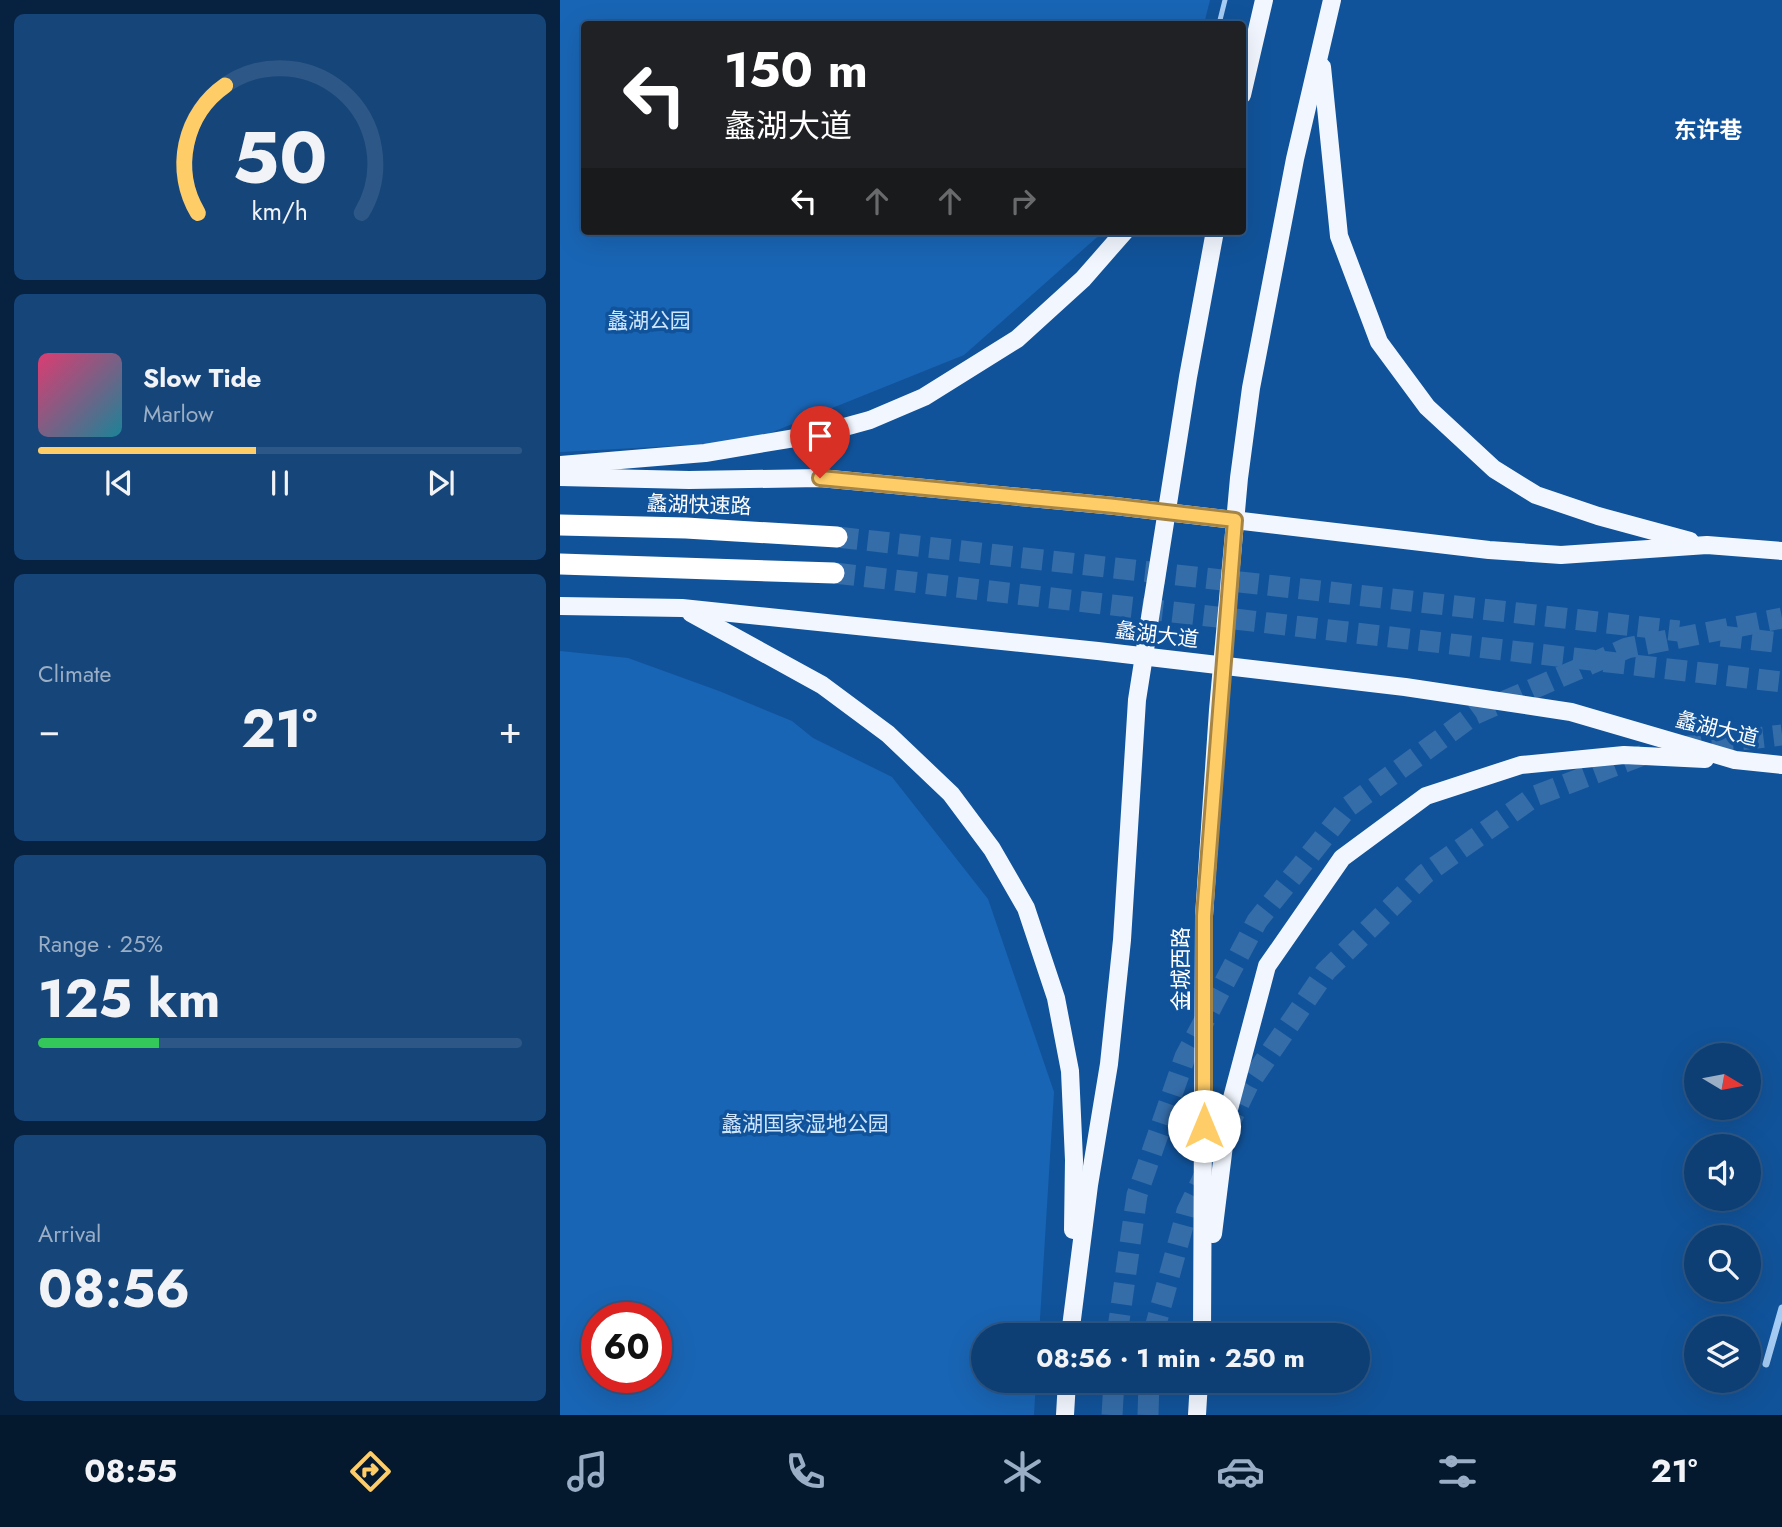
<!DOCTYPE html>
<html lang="en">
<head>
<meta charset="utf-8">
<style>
  body { margin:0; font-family:Jost,"Noto Sans SC",sans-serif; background:#164579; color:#f1f3f6; height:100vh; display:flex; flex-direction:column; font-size:26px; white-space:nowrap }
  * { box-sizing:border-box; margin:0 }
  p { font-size:23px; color:#9aaec5 }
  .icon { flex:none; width:38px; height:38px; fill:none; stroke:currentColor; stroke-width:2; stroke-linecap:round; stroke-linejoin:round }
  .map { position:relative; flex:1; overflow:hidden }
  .panel { display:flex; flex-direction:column; gap:14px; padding:14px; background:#072240; width:560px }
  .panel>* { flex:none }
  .guide { position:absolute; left:21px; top:21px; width:665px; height:214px; border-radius:7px; box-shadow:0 7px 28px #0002,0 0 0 2px #2d5786; background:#202124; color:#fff; overflow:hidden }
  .needle { width:46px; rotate:100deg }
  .tools { position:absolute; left:1124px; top:1043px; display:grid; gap:14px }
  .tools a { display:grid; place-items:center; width:77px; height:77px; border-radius:50%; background:#0d3e74; box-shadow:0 7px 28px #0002,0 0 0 2px #2d5786; font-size:35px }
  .speed { position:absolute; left:21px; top:1302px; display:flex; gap:14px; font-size:35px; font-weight:700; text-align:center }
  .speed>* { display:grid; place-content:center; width:91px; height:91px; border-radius:50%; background:#0d3e74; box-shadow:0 7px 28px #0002,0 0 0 2px #2d5786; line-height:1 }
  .speed .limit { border:10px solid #d22; background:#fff; color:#111 }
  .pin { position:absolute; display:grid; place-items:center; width:60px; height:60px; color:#fff; margin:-72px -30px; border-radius:50% 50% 50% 0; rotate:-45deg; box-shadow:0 0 7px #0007 }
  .pin .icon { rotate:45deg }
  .me { position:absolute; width:77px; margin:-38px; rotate:0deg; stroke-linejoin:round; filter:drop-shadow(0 0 5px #0008) }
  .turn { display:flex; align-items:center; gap:24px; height:147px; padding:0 28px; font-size:32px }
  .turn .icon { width:91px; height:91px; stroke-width:2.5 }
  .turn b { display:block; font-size:49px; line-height:60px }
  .lanes { display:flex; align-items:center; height:66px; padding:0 28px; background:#0003; justify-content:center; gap:35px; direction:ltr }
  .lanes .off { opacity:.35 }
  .big { font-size:52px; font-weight:700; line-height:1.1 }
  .panel .widget { flex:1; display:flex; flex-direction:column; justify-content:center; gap:10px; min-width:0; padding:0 24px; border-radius:10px; background:#164579 }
  .panel .dial { align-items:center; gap:0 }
  .dial svg { height:182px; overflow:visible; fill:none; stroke:#2d5786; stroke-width:7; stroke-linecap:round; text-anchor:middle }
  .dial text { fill:#f1f3f6; stroke:none }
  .song { display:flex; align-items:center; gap:21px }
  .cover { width:84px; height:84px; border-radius:10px; background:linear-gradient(135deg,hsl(340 70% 55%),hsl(190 70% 35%)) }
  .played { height:7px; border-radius:4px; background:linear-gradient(90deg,#ffcd68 45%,#2d5786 45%) }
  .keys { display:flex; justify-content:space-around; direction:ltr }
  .heat { display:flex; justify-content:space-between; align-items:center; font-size:38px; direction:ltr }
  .charge { height:10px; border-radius:5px; background:linear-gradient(90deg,#34c759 25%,#2d5786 0) }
  .trip { position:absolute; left:411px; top:1323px; width:399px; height:70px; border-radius:35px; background:#0d3e74; box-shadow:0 7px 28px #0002,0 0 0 2px #2d5786; font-weight:700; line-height:70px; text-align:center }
  .dock { display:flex; height:112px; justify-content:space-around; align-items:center; background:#05192e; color:#9aaec5 }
  .dock .icon { width:49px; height:49px }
  .dock .on { color:#ffcd68 }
  .dock b { font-size:32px; color:#f1f3f6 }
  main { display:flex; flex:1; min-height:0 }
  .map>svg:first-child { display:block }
</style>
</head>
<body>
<main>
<section class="panel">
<div class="widget dial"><svg viewBox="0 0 100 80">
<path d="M14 69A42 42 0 1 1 86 69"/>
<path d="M14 69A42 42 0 0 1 26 13" stroke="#ffcd68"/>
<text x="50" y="56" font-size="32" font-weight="700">50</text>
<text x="50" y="72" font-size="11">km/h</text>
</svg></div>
<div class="widget">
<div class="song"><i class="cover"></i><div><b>Slow Tide</b><p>Marlow</p></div></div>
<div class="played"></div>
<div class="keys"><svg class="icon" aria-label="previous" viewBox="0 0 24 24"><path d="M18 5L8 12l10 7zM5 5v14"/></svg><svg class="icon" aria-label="pause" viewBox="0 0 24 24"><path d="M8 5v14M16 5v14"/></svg><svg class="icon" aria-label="next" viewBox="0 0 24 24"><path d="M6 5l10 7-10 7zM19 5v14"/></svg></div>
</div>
<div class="widget"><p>Climate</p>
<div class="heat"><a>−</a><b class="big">21°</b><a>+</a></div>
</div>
<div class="widget"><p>Range · 25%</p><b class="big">125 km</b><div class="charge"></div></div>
<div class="widget"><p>Arrival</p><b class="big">08:56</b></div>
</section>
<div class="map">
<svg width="1222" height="1415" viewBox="0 0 1222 1415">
  <rect width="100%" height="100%" fill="#11539a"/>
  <g fill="#1965b5" fill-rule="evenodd">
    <path d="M0 0H650L644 24H24V231H544L404 355 188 442 0 452Z"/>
    <path d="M0 651 68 658 159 691 232 721 253 738 332 777 428 899 494 1092 479 1335H424V1381H476L474 1415H0ZM37 1318H96V1377H37Z"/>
  </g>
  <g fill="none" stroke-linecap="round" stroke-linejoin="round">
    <g stroke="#356da9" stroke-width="21" stroke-dasharray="21 10" stroke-linecap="butt">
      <path d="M277 537 1119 631"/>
      <path d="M274 573 1222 682"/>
      <path d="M1161 636 1222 643"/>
      <path d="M1121 747 1222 735"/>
      <path d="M557 1335 577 1195 625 1057 697 921 788 807 915 714 1067 648 1222 618"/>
      <path d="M593 1335 627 1211 688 1085 766 971 865 874 975 796 1083 755"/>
      <path d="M552 1415 554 1381"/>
      <path d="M588 1415 589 1381"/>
    </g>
    <path stroke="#a5ccf4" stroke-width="5" d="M659 24 665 0"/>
    <path stroke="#a5ccf4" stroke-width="7" d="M1206 1364 1222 1308"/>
    <g stroke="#f2f7ff" stroke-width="18">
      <path d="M762 67 779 236 819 342 867 407 934 469 976 495 1038 516 1130 541"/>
      <path d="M682 95 704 0"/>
      <path d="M0 465 145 453 259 434 310 420 364 397 457 339 523 279 565 231"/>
      <path d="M0 477 129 480 260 478 555 506 929 550 1001 555 1147 545 1222 551"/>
      <path d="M0 606 122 608 538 651 845 687 1011 712 1175 760 1222 765"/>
      <path d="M131 613 262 685 328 734 391 794 432 849 466 908 496 998 510 1071 514 1160 513 1230"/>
      <path d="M653 1234 668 1113 707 966 782 858 866 796 961 765 1064 755 1145 759"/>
      <path d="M510 1335 529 1185 549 1064 562 940 577 700 628 377 655 231"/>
      <path d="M642 1335 644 916 658 710 679 478 691 388 735 159 772 0"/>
      <path d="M505 1415 507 1381"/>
      <path d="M637 1415 639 1381"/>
    </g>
    <g stroke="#fff" stroke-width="21">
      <path d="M0 525 126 528 277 537"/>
      <path d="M0 564 274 573"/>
    </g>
  </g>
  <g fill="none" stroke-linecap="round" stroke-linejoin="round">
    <defs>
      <path id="route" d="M260 478 555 506 675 520 644 916V1126"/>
    </defs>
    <use href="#route" stroke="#a68544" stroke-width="18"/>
    <use href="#route" stroke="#ffcd68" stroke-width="12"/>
  </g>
  <g text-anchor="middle" stroke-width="7" stroke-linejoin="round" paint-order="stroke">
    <g font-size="21" fill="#cde5fe" stroke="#11539a">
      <text x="89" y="328">蠡湖公园</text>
      <text x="245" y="1131">蠡湖国家湿地公园</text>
    </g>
    <g font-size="21" fill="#fff" stroke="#11539a">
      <text transform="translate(139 505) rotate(2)" y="7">蠡湖快速路</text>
      <text transform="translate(597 635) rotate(7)" y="7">蠡湖大道</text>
      <text transform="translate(1157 729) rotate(14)" y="7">蠡湖大道</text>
      <text transform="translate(621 969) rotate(-90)" y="7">金城西路</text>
    </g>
    <g font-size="23" font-weight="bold" fill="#fff" stroke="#11539a">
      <text x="1148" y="138">东许巷</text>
    </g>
  </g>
</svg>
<div class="tools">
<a><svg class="needle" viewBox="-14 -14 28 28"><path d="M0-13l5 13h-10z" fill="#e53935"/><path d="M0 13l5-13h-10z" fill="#9aaec5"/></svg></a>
<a><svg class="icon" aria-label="sound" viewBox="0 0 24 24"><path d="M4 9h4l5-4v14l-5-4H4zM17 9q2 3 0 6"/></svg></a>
<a><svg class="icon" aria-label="search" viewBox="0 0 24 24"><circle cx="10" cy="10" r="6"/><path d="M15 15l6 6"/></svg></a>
<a><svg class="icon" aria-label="layers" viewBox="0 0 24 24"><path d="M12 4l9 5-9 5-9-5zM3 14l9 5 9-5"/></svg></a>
</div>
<div class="speed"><div class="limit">60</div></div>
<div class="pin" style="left:260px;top:478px;background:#d93025"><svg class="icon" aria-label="arrive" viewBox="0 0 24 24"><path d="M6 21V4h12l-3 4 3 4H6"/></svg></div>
<svg class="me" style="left:644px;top:1126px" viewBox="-20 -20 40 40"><circle r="19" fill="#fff"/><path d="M0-13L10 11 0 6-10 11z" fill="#ffcd68"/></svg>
<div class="trip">08:56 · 1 min · 250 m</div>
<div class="guide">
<div class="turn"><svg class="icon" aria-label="left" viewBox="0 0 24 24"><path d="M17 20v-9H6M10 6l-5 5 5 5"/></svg><div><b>150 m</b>蠡湖大道</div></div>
<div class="lanes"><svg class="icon" aria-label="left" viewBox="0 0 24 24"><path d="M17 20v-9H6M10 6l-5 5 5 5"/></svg><svg class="icon off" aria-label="ahead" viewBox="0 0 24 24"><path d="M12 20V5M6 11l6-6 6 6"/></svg><svg class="icon off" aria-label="ahead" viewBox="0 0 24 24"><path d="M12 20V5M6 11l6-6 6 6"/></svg><svg class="icon off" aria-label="right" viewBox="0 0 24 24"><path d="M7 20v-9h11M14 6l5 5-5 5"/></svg></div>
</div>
</div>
</main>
<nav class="dock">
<b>08:55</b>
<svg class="icon on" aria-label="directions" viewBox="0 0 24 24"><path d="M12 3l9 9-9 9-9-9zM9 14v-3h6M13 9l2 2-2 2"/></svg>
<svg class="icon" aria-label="music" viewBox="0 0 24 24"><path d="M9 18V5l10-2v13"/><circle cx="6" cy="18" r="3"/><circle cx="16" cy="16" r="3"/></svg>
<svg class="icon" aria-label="phone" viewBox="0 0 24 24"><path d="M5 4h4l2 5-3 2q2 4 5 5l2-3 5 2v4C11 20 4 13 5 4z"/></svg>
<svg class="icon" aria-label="climate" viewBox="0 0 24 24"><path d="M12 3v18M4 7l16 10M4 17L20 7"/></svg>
<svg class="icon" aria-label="car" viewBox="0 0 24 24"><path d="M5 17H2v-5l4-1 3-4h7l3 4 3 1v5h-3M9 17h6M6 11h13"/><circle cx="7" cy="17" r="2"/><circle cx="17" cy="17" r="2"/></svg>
<svg class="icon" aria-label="filters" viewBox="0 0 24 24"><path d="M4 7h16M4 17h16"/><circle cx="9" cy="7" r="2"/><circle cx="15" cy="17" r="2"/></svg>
<b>21°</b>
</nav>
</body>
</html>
